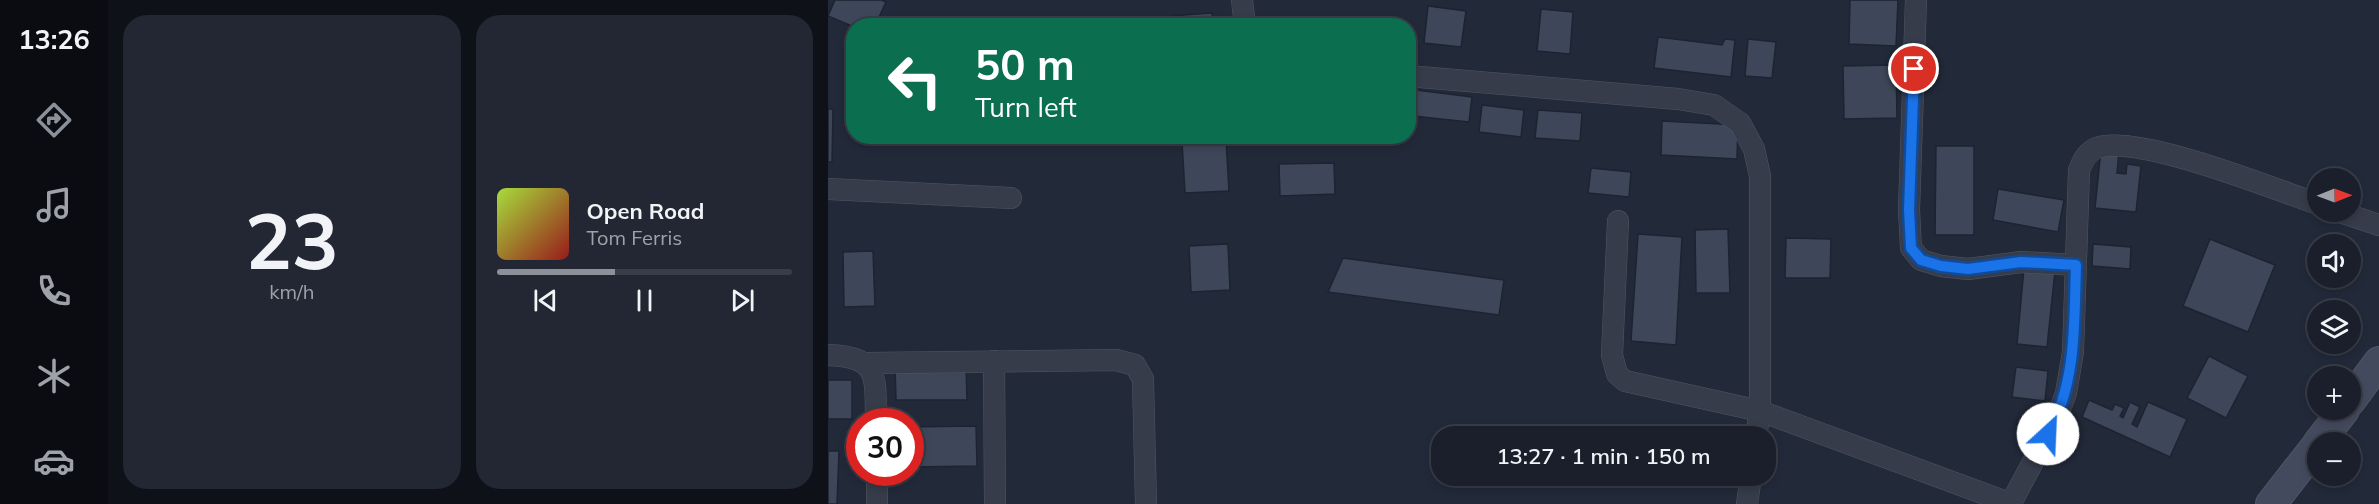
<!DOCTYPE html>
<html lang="en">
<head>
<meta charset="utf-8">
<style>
  body { margin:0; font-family:Mulish,sans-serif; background:#232733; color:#f1f3f6; height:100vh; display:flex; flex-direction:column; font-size:22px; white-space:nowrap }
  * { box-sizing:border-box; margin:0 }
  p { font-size:20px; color:#9fa2a9 }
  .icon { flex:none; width:33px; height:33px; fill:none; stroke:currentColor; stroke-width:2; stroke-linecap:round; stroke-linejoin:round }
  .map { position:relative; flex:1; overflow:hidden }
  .details { display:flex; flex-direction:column; gap:15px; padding:15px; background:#0e1118; width:720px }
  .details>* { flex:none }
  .banner { position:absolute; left:18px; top:18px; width:570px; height:126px; border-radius:24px; box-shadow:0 3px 9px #0003,0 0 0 2px #383d47; background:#0b6e4f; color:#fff; overflow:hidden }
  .needle { width:39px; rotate:89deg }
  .buttons { position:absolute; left:1479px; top:168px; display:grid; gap:12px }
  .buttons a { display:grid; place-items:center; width:54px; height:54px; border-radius:50%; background:#1a1f2b; box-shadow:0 3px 9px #0003,0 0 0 2px #383d47; font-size:30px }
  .speed { position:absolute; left:18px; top:408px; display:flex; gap:12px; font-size:30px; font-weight:700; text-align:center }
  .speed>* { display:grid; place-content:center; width:78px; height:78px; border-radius:50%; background:#1a1f2b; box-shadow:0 3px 9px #0003,0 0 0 2px #383d47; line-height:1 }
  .speed .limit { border:9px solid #d22; background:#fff; color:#111 }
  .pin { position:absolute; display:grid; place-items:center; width:51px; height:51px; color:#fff; margin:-26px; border:3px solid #fff; border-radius:50%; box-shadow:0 2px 6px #0007 }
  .me { position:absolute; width:66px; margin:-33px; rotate:25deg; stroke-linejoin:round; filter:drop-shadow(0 0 4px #0008) }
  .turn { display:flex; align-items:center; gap:21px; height:126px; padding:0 30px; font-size:27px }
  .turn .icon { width:78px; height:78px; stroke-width:2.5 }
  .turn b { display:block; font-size:42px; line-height:51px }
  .details .widget { flex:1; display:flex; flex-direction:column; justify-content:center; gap:9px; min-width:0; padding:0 21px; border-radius:24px; background:#232733 }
  .details .dial { align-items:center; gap:0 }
  .dial b { font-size:78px; line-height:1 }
  .song { display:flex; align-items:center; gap:18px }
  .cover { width:72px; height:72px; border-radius:9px; background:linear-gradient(135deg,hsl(80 70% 55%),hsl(0 70% 35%)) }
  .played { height:6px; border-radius:3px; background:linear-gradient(90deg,#8c9099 40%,#383d47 40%) }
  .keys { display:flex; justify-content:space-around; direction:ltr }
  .details .tiles { flex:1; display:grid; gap:15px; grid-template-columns:repeat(2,1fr) }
  .trip { position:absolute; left:603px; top:426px; width:345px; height:60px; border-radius:24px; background:#1a1f2b; box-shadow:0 3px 9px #0003,0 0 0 2px #383d47; font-weight:600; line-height:60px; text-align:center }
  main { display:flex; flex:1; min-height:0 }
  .dock { display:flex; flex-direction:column; width:108px; justify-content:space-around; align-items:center; background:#0a0c11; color:#9fa2a9 }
  .dock .icon { width:42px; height:42px }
  .dock .current { color:#8c9099 }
  .dock b { font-size:27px; color:#f1f3f6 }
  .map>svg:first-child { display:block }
</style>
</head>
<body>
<main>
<nav class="dock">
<b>13:26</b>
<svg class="icon current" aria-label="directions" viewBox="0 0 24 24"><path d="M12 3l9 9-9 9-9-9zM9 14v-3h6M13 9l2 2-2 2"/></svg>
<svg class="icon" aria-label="music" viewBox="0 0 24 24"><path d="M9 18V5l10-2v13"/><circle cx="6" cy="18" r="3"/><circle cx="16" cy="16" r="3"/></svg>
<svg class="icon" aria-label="phone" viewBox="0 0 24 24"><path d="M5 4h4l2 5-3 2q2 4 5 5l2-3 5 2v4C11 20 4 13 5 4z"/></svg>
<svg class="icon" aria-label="climate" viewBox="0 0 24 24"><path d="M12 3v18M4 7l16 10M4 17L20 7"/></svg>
<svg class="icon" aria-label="car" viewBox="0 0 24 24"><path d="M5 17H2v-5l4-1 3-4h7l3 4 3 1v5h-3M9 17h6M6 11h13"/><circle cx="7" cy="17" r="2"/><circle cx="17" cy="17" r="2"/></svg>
</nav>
<section class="details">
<div class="tiles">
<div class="widget dial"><b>23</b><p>km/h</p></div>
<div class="widget">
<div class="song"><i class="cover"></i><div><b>Open Road</b><p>Tom Ferris</p></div></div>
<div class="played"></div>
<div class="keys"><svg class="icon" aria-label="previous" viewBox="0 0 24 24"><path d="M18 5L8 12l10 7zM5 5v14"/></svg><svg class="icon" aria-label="pause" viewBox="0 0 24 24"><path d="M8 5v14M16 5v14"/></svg><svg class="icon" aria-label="next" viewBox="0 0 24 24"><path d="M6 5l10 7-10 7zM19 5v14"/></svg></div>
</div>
</div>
</section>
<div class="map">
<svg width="1551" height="504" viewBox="0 0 1551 504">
  <rect width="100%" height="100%" fill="#222939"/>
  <g fill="#3e4759" stroke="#1d2331" stroke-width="1.5">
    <path d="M7 0H53L58 2 47 26 26 27 0 16Z"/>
    <path d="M1022 0H1070L1068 46 1021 44Z"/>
    <path d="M600 6 638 11 633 47 596 43Z"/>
    <path d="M713 9 745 12 742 54 709 51Z"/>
    <path d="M384 13V26H342V16Z"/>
    <path d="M830 37 894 45 897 39 907 40 903 77 826 68Z"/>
    <path d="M920 39 948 42 944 78 917 76Z"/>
    <path d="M1068 65 1069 118 1016 119 1015 66Z"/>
    <path d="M588 90 644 97 641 122 585 116Z"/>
    <path d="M654 105 696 110 693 137 651 132Z"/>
    <path d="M0 109H5L4 162H0Z"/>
    <path d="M710 110 754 113 752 141 707 138Z"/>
    <path d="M834 121 910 125 909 159 833 155Z"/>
    <path d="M398 139 401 191 357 193 354 142Z"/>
    <path d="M1108 146H1146V235H1107Z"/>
    <path d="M1273 149 1291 151 1289 173 1298 174 1299 164 1313 166 1308 212 1267 208Z"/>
    <path d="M506 163 507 194 452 196 451 164Z"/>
    <path d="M763 168 803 172 801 197 760 193Z"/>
    <path d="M1170 189 1236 200 1230 232 1165 220Z"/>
    <path d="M900 229 902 293H868L867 230Z"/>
    <path d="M810 234 854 237 848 345 803 341Z"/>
    <path d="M958 238 1003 239 1002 278H957Z"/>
    <path d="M1382 239 1447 265 1420 332 1355 306Z"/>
    <path d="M400 244 402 290 363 292 361 246Z"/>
    <path d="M1265 244 1303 247 1302 269 1264 266Z"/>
    <path d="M45 251 47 306 16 307 15 252Z"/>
    <path d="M515 258 676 280 671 315 500 292Z"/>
    <path d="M1196 268 1227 271 1219 347 1189 344Z"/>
    <path d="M1381 356 1420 376 1398 418 1359 398Z"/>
    <path d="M138 364 139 400H68L67 365Z"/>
    <path d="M1188 367 1220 371 1217 401 1184 397Z"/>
    <rect x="0" y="380" width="24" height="39"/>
    <path d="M1261 400 1284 410 1287 404 1296 408 1292 416 1295 418 1302 402 1312 407 1304 424 1309 427 1320 402 1359 419 1342 457 1254 417Z"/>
    <path d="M148 426 149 466 82 467V427Z"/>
    <path d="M0 451H11L9 504H0Z"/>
  </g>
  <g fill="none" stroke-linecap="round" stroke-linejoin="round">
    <defs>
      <g id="street">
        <path d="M414 0 417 26"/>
        <path d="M1088 0 1081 210 1083 248 1093 260 1113 266 1140 269 1193 262 1248 265"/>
        <path d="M580 76 850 99 886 105 912 123 926 149 932 176V411L928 436"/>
        <path d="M0 189 183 198"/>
        <path d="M1512 212 1551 225"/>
        <path d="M790 221 784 355 789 374 797 381 932 411 1184 504"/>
        <path d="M0 355C53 357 47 377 48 422"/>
        <path d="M166 361 167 504"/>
        <path d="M38 363 288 360 307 365 315 379 318 504"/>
        <path d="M49 472V504"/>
        <path d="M1183 503 1229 417 1238 393 1245 352 1251 170C1255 160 1260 150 1271 147 1315 136 1443 188 1490 204"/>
        <path d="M919 504 923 476"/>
      </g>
      <g id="secondary">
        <path d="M1522 401 1551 362"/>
        <path d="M1491 442 1516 410"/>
        <path d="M1443 504 1490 444"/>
      </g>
    </defs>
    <use href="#street" stroke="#515665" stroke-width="22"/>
    <use href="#secondary" stroke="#515665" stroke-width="32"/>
    <use href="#street" stroke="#363c4a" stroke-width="21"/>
    <use href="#secondary" stroke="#444a5d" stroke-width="30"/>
  </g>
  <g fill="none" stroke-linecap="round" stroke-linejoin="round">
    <defs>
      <path id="route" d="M1086 69 1081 210 1083 248 1093 260 1113 266 1140 269 1193 262 1248 265C1246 323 1249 382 1220 434"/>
    </defs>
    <use href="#route" stroke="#114b97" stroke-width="15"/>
    <use href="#route" stroke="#1a73e8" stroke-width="10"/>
  </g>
</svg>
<div class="buttons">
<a><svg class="needle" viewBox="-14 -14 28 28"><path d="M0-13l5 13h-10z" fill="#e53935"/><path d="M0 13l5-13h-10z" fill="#9fa2a9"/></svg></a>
<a><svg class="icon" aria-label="sound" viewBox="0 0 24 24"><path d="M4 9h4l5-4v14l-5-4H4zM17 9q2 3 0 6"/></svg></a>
<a><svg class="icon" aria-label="layers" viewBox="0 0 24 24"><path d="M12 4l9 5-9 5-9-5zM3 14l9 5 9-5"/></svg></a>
<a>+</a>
<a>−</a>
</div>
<div class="speed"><div class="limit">30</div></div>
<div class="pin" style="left:1086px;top:69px;background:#d93025"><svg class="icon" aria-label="arrive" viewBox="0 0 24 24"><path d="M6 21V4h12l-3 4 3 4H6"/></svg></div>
<svg class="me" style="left:1220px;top:434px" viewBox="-20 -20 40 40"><circle r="19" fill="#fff"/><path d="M0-13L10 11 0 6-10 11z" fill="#1a73e8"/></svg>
<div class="trip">13:27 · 1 min · 150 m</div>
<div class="banner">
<div class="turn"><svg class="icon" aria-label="left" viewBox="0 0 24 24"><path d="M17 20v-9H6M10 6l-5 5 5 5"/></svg><div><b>50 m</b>Turn left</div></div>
</div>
</div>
</main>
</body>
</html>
